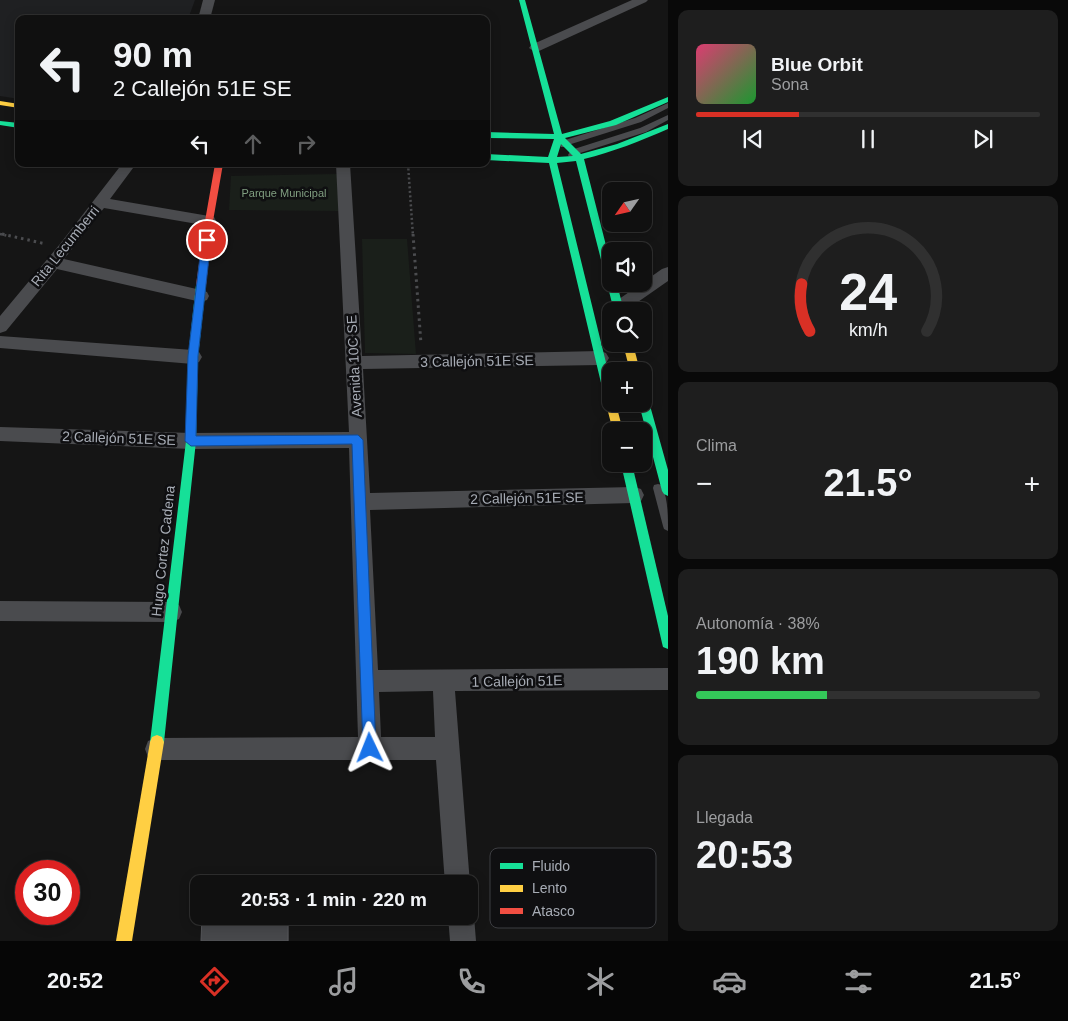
<!DOCTYPE html>
<html lang="es">
<head>
<meta charset="utf-8">
<style>
  body { margin:0; font-family:Arial,sans-serif; background:#1e1e1e; color:#f1f3f6; height:100vh; display:flex; flex-direction:column; font-size:19px; white-space:nowrap }
  * { box-sizing:border-box; margin:0 }
  p { font-size:16px; color:#9c9d9f }
  .icon { flex:none; width:28px; height:28px; fill:none; stroke:currentColor; stroke-width:2; stroke-linecap:round; stroke-linejoin:round }
  .map { position:relative; flex:1; overflow:hidden }
  .sheet { display:flex; flex-direction:column; gap:10px; padding:10px; background:#090909; width:400px }
  .sheet>* { flex:none }
  .top-card { position:absolute; left:15px; top:15px; width:475px; height:152px; border-radius:10px; box-shadow:0 2px 12px #0003,0 0 0 1px #303030; background:#101010; color:#f1f3f6; overflow:hidden }
  .needle { width:32px; rotate:236deg }
  .fabs { position:absolute; left:602px; top:182px; display:grid; gap:10px }
  .fabs a { display:grid; place-items:center; width:50px; height:50px; border-radius:10px; background:#101010; box-shadow:0 2px 12px #0003,0 0 0 1px #303030; font-size:25px }
  .speed { position:absolute; left:15px; top:860px; display:flex; gap:10px; font-size:25px; font-weight:700; text-align:center }
  .speed>* { display:grid; place-content:center; width:65px; height:65px; border-radius:50%; background:#101010; box-shadow:0 2px 12px #0003,0 0 0 1px #303030; line-height:1 }
  .speed .limit { border:8px solid #d22; background:#fff; color:#111 }
  .pin { position:absolute; display:grid; place-items:center; width:42px; height:42px; color:#fff; margin:-21px; border:2px solid #fff; border-radius:50%; box-shadow:0 1px 5px #0007 }
  .me { position:absolute; width:55px; margin:-28px; rotate:358deg; stroke-linejoin:round; filter:drop-shadow(0 0 4px #0008) }
  .turn { display:flex; align-items:center; gap:18px; height:105px; padding:0 15px; font-size:22px }
  .turn .icon { width:65px; height:65px; stroke-width:2.5 }
  .turn b { display:block; font-size:35px; line-height:42px }
  .lanes { display:flex; align-items:center; height:48px; padding:0 15px; background:#0003; justify-content:center; gap:25px; direction:ltr }
  .lanes .off { opacity:.35 }
  .big { font-size:38px; font-weight:800; line-height:1.1 }
  .sheet .tile { flex:1; display:flex; flex-direction:column; justify-content:center; gap:8px; min-width:0; padding:0 18px; border-radius:10px; background:#1e1e1e }
  .sheet .dial { align-items:center; gap:0 }
  .dial svg { height:130px; overflow:visible; fill:none; stroke:#303030; stroke-width:7; stroke-linecap:round; text-anchor:middle }
  .dial text { fill:#f1f3f6; stroke:none }
  .song { display:flex; align-items:center; gap:15px }
  .cover { width:60px; height:60px; border-radius:8px; background:linear-gradient(135deg,hsl(340 70% 55%),hsl(130 70% 35%)) }
  .played { height:5px; border-radius:2px; background:linear-gradient(90deg,#d93025 30%,#303030 30%) }
  .keys { display:flex; justify-content:space-around; direction:ltr }
  .heat { display:flex; justify-content:space-between; align-items:center; font-size:28px; direction:ltr }
  .charge { height:8px; border-radius:4px; background:linear-gradient(90deg,#34c759 38%,#303030 0) }
  .trip { position:absolute; left:190px; top:875px; width:288px; height:50px; border-radius:10px; background:#101010; box-shadow:0 2px 12px #0003,0 0 0 1px #303030; font-weight:800; line-height:50px; text-align:center }
  .tab-bar { display:flex; height:80px; justify-content:space-around; align-items:center; background:#060606; color:#9c9d9f }
  .tab-bar .icon { width:35px; height:35px }
  .tab-bar .on { color:#d93025 }
  .tab-bar b { font-size:22px; color:#f1f3f6 }
  main { display:flex; flex:1; min-height:0 }
  .map>svg:first-child { display:block }
</style>
</head>
<body>
<main>
<div class="map">
<svg width="668" height="941" viewBox="0 0 668 941">
  <rect width="100%" height="100%" fill="#151515"/>
  <path fill="#1f2022" d="M0 0H195L188 19H19V99L0 96Z"/>
  <g fill="#1a1f1a">
    <path d="M337 174 339 211 229 210 231 176Z"/>
    <path d="M362 239H407L416 354 365 353Z"/>
  </g>
  <g fill="none" stroke-linecap="round" stroke-linejoin="round">
    <g stroke="#4b4c4f" stroke-width="2.5" stroke-dasharray="2 2.5" stroke-linecap="butt">
      <path d="M408 164 413 236"/>
      <path d="M0 234 8 236"/>
    </g>
    <g stroke="#4b4c4f" stroke-width="3" stroke-dasharray="2.5 4" stroke-linecap="butt">
      <path d="M2 234 46 244"/>
      <path d="M413 234 421 344"/>
    </g>
    <g fill="#4a4b4e" fill-rule="evenodd">
      <path d="M668 103V108L641 122 568 145 567 147H561L560 145 562 141 635 118Z"/>
      <path d="M668 115V120L646 132 577 154 575 157H569L568 155 571 150 640 128Z"/>
      <path d="M658 484 662 485C668 500 668 515 668 531L664 529 663 526 653 488 654 485Z"/>
    </g>
    <g fill="#4a4b4e" fill-rule="evenodd">
      <path d="M203 0H215L210 19H198Z"/>
      <path d="M632 0H648L646 2 539 51 535 52 529 48 531 45Z"/>
      <path d="M122 164H136L110 199 209 216 214 217 216 221 214 225 209 226 104 208 64 259 201 290 207 292 209 296 207 300 201 302 57 269 6 331 0 333V316L60 244Z"/>
      <path d="M336 164H350L362 356 600 351 606 353 609 358 606 363 600 365 363 369 370 493 634 487 641 489 644 495 641 501 634 503 370 510 378 670 668 668V690L455 691 470 884 469 888V884H445L436 760H156L148 757 145 749 148 741 156 738 358 737 349 448 191 449 0 441V427L191 433 349 432ZM433 691 435 737H381L379 692Z"/>
      <path d="M668 267V281L625 311H612L610 308 612 304 662 269Z"/>
      <path d="M0 336 193 350 199 352 202 357 199 362 193 364 0 348Z"/>
      <path d="M0 601 172 602 179 605 182 612 179 619 172 622 0 621Z"/>
      <path d="M469 906 474 916 476 941H450L448 916H469Z"/>
    </g>
    <g fill="#16e098" fill-rule="evenodd">
      <path d="M519 0H525L562 134 610 121 668 97V102L616 125 565 138 581 154 617 144 668 124V129C640 141 613 152 584 159L611 265V284H617L624 311H614L576 161 557 163 611 383V404H616L611 408 606 404 549 163 486 160V154L548 157 554 139 486 138V132L554 134ZM561 144 573 156 557 157Z"/>
      <path d="M0 121 19 123V128L0 125Z"/>
      <path d="M201 282 206 285 198 357 196 441 164 742 162 747 157 749 152 747 150 742 186 441 188 357 196 285Z"/>
      <path d="M644 398 649 402 668 470V496L664 494 662 491 639 404H644Z"/>
      <path d="M621 464H632L668 616V649L663 647 662 643Z"/>
    </g>
    <g fill="#ffcf43" fill-rule="evenodd">
      <path d="M0 101 19 104V108L0 105Z"/>
      <path d="M623 344H633L640 371H630Z"/>
      <path d="M611 400V404H616L623 431H613L606 404Z"/>
      <path d="M157 735 162 737 164 742 132 941H116L150 742 152 737Z"/>
    </g>
    <path fill="#f24e42" fill-rule="evenodd" d="M215 164H223L213 221 206 285 201 288 196 285 205 221Z"/>
  </g>
  <rect fill="#272728" x="288" y="916" width="1" height="25"/>
  <path fill="#47484b" stroke="#56575b" d="M202 916H288V941H201Z"/>
  <path fill="#1a73e8" stroke="#114b97" d="M207 236 211 240 198 356 196 436 358 435 363 440 376 748 374 753 370 755 365 753 363 748 352 444 191 446 185 441 188 356 202 240Z"/>
  <g text-anchor="middle" stroke-width="5" stroke-linejoin="round" paint-order="stroke">
    <g font-size="11" fill="#809e80" stroke="#0f0f11">
      <text x="284" y="197">Parque Municipal</text>
    </g>
    <g font-size="14" fill="#a7acb5" stroke="#0f0f11">
      <text transform="translate(65 246) rotate(-51)" y="5">Rita Lecumberri</text>
      <text transform="translate(477 361) rotate(-1)" y="5">3 Callejón 51E SE</text>
      <text transform="translate(354 366) rotate(-93)" y="5">Avenida 10C SE</text>
      <text transform="translate(119 438) rotate(2)" y="5">2 Callejón 51E SE</text>
      <text transform="translate(527 498) rotate(-1)" y="5">2 Callejón 51E SE</text>
      <text transform="translate(163 551) rotate(-84)" y="5">Hugo Cortez Cadena</text>
      <text transform="translate(517 681) rotate(-1)" y="5">1 Callejón 51E</text>
    </g>
  </g>
  <rect x="490" y="848" width="166" height="80" rx="8" fill="#0f0f11" stroke="#3d3e42" stroke-width="1"/>
  <rect x="500" y="863" width="23" height="6" fill="#16e098"/>
  <rect x="500" y="885" width="23" height="7" fill="#ffcf43"/>
  <rect x="500" y="908" width="23" height="6" fill="#f24e42"/>
  <g font-size="14" fill="#a7acb5">
    <text x="532" y="871">Fluido</text>
    <text x="532" y="893">Lento</text>
    <text x="532" y="916">Atasco</text>
  </g>
</svg>
<div class="fabs">
<a><svg class="needle" viewBox="-14 -14 28 28"><path d="M0-13l5 13h-10z" fill="#e53935"/><path d="M0 13l5-13h-10z" fill="#9c9d9f"/></svg></a>
<a><svg class="icon" aria-label="sound" viewBox="0 0 24 24"><path d="M4 9h4l5-4v14l-5-4H4zM17 9q2 3 0 6"/></svg></a>
<a><svg class="icon" aria-label="search" viewBox="0 0 24 24"><circle cx="10" cy="10" r="6"/><path d="M15 15l6 6"/></svg></a>
<a>+</a>
<a>−</a>
</div>
<div class="speed"><div class="limit">30</div></div>
<div class="pin" style="left:207px;top:240px;background:#d93025"><svg class="icon" aria-label="arrive" viewBox="0 0 24 24"><path d="M6 21V4h12l-3 4 3 4H6"/></svg></div>
<svg class="me" style="left:370px;top:748px" viewBox="-20 -20 40 40"><path d="M0-17L14 15 0 8-14 15z" fill="#1a73e8" stroke="#fff" stroke-width="4"/></svg>
<div class="trip">20:53 · 1 min · 220 m</div>
<div class="top-card">
<div class="turn"><svg class="icon" aria-label="left" viewBox="0 0 24 24"><path d="M17 20v-9H6M10 6l-5 5 5 5"/></svg><div><b>90 m</b>2 Callejón 51E SE</div></div>
<div class="lanes"><svg class="icon" aria-label="left" viewBox="0 0 24 24"><path d="M17 20v-9H6M10 6l-5 5 5 5"/></svg><svg class="icon off" aria-label="ahead" viewBox="0 0 24 24"><path d="M12 20V5M6 11l6-6 6 6"/></svg><svg class="icon off" aria-label="right" viewBox="0 0 24 24"><path d="M7 20v-9h11M14 6l5 5-5 5"/></svg></div>
</div>
</div>
<section class="sheet">
<div class="tile">
<div class="song"><i class="cover"></i><div><b>Blue Orbit</b><p>Sona</p></div></div>
<div class="played"></div>
<div class="keys"><svg class="icon" aria-label="previous" viewBox="0 0 24 24"><path d="M18 5L8 12l10 7zM5 5v14"/></svg><svg class="icon" aria-label="pause" viewBox="0 0 24 24"><path d="M8 5v14M16 5v14"/></svg><svg class="icon" aria-label="next" viewBox="0 0 24 24"><path d="M6 5l10 7-10 7zM19 5v14"/></svg></div>
</div>
<div class="tile dial"><svg viewBox="0 0 100 80">
<path d="M14 69A42 42 0 1 1 86 69"/>
<path d="M14 69A42 42 0 0 1 9 40" stroke="#d93025"/>
<text x="50" y="56" font-size="32" font-weight="700">24</text>
<text x="50" y="72" font-size="11">km/h</text>
</svg></div>
<div class="tile"><p>Clima</p>
<div class="heat"><a>−</a><b class="big">21.5°</b><a>+</a></div>
</div>
<div class="tile"><p>Autonomía · 38%</p><b class="big">190 km</b><div class="charge"></div></div>
<div class="tile"><p>Llegada</p><b class="big">20:53</b></div>
</section>
</main>
<nav class="tab-bar">
<b>20:52</b>
<svg class="icon on" aria-label="directions" viewBox="0 0 24 24"><path d="M12 3l9 9-9 9-9-9zM9 14v-3h6M13 9l2 2-2 2"/></svg>
<svg class="icon" aria-label="music" viewBox="0 0 24 24"><path d="M9 18V5l10-2v13"/><circle cx="6" cy="18" r="3"/><circle cx="16" cy="16" r="3"/></svg>
<svg class="icon" aria-label="phone" viewBox="0 0 24 24"><path d="M5 4h4l2 5-3 2q2 4 5 5l2-3 5 2v4C11 20 4 13 5 4z"/></svg>
<svg class="icon" aria-label="climate" viewBox="0 0 24 24"><path d="M12 3v18M4 7l16 10M4 17L20 7"/></svg>
<svg class="icon" aria-label="car" viewBox="0 0 24 24"><path d="M5 17H2v-5l4-1 3-4h7l3 4 3 1v5h-3M9 17h6M6 11h13"/><circle cx="7" cy="17" r="2"/><circle cx="17" cy="17" r="2"/></svg>
<svg class="icon" aria-label="filters" viewBox="0 0 24 24"><path d="M4 7h16M4 17h16"/><circle cx="9" cy="7" r="2"/><circle cx="15" cy="17" r="2"/></svg>
<b>21.5°</b>
</nav>
</body>
</html>
